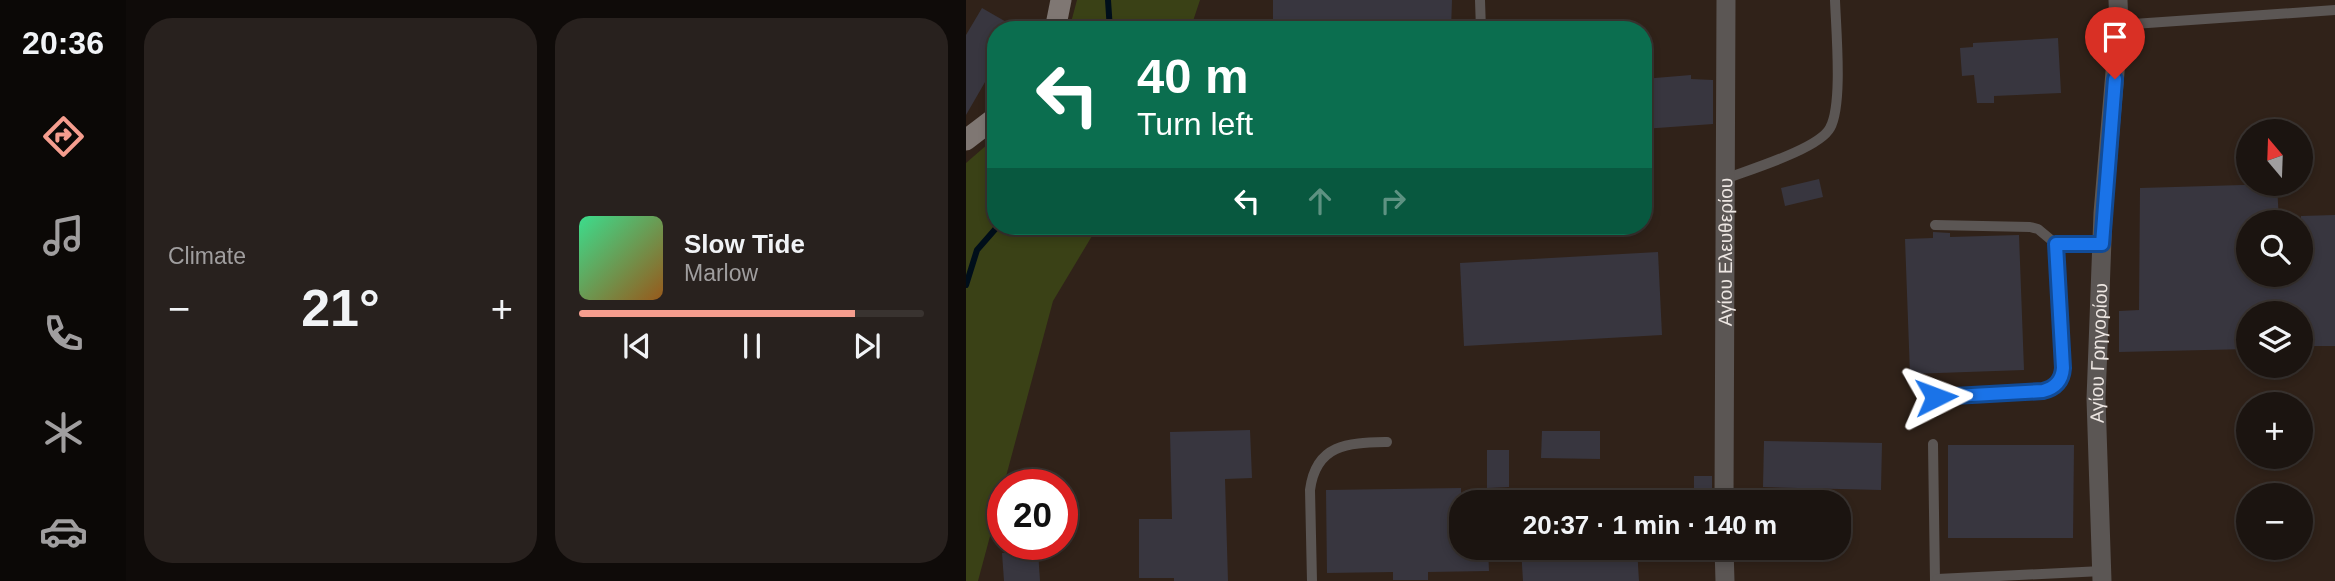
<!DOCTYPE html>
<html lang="en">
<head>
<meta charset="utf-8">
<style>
  body { margin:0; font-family:Helvetica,sans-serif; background:#28211e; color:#f1f3f6; height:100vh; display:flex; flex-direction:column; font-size:26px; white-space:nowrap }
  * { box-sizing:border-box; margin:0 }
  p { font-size:23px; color:#a09e9f }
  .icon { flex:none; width:38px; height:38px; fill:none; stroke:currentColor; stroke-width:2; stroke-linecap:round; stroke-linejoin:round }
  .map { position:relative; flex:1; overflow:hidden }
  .sheet { display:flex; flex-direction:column; gap:18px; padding:18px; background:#0f0b09; width:840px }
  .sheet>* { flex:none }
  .top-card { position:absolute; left:21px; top:21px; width:665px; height:214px; border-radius:28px; box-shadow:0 4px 10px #0003,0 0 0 2px #393330; background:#0b6e4f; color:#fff; overflow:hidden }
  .needle { width:46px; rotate:341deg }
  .fabs { position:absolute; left:1270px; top:119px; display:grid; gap:14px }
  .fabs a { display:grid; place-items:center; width:77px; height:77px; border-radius:50%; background:#1b1410; box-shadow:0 4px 10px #0003,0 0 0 2px #393330; font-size:35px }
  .speed { position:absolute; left:21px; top:469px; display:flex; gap:14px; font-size:35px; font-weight:700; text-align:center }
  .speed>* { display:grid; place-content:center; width:91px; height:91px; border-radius:50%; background:#1b1410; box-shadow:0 4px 10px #0003,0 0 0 2px #393330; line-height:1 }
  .speed .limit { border:10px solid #d22; background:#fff; color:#111 }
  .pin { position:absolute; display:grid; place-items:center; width:60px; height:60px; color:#fff; margin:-72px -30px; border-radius:50% 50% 50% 0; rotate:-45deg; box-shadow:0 0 7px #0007 }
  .pin .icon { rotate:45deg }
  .me { position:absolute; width:77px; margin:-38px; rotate:87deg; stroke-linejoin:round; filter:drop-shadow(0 0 5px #0008) }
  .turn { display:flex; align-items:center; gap:24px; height:147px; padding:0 35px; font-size:32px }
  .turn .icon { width:91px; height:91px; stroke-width:2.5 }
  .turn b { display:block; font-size:49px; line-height:60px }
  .lanes { display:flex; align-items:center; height:66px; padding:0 35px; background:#0003; justify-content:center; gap:35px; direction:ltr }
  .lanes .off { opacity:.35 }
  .big { font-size:52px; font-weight:800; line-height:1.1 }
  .sheet .card { flex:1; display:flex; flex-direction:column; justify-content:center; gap:10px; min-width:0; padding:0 24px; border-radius:28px; background:#28211e }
  .song { display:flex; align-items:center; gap:21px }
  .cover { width:84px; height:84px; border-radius:10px; background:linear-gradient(135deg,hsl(150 70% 55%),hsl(30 70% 35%)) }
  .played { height:7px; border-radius:4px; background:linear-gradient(90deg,#f59d8e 80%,#393330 80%) }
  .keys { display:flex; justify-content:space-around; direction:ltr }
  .heat { display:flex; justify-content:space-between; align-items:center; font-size:38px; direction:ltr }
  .sheet .tiles { flex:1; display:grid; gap:18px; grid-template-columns:repeat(2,1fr) }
  .trip { position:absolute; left:483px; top:490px; width:402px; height:70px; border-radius:28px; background:#1b1410; box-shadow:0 4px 10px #0003,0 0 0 2px #393330; font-weight:800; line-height:70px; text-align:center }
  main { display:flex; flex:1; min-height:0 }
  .tabs { display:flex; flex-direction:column; width:126px; justify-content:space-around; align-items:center; background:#0b0806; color:#a09e9f }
  .tabs .icon { width:49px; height:49px }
  .tabs .selected { color:#f59d8e }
  .tabs b { font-size:32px; color:#f1f3f6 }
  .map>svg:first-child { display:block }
</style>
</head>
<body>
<main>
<nav class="tabs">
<b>20:36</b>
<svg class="icon selected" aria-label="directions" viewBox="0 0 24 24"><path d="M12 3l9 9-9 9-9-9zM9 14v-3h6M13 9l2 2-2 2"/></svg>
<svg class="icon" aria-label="music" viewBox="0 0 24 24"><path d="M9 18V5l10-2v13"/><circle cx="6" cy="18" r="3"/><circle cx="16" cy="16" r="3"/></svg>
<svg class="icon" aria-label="phone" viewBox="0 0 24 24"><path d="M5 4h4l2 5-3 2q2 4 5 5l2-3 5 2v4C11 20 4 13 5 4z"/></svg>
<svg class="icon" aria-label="climate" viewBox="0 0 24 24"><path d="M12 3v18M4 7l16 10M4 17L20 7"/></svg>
<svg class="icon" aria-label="car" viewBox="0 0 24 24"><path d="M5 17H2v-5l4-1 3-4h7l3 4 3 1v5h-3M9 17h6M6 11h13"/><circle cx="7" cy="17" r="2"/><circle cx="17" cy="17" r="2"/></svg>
</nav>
<section class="sheet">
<div class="tiles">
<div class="card"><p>Climate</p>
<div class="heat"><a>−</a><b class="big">21°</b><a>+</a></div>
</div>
<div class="card">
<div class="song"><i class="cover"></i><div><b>Slow Tide</b><p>Marlow</p></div></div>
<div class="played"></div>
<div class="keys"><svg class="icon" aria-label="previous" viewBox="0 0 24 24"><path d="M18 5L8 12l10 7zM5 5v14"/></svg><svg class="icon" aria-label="pause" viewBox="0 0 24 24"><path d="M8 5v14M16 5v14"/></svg><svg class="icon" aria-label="next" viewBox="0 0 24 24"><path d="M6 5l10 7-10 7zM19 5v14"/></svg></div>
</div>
</div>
</section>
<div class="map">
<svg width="1369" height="581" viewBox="0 0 1369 581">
  <rect width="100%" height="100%" fill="#241b15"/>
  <path fill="#302219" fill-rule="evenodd" d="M0 0H1369V581H0ZM30 30H677V226H30ZM1283 131H1335V184H1283ZM1283 222H1335V275H1283ZM1283 313H1335V366H1283ZM1283 404H1335V457H1283ZM37 485H96V544H37ZM1283 495H1335V548H1283ZM495 502H873V548H495Z"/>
  <g fill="#3a4116">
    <path d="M111 0H234L224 30H103Z"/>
    <path d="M30 137V226H132L87 301 12 581H0V163Z"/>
  </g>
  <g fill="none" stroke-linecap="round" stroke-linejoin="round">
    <g stroke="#000e1a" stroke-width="6">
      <path d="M142 0 144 30"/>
      <path d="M0 285 11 250 32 226"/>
    </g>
  </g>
  <g fill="#38363f">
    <path d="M307 0H486L485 30H307Z"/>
    <path d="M16 8 54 30H30V63L0 115V35Z"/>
    <path d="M1092 38 1095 93 1028 96V103H1011L1008 75 996 76 994 48 1007 47V43Z"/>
    <path d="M725 75V79L747 80V124L677 129V79Z"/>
    <path d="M853 179 857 197 819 206 815 188Z"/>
    <path d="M1311 184 1313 222H1283V275H1335V216L1369 215V346H1335V313H1283V349L1153 352V311L1173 310 1174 188Z"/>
    <path d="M967 232 984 233V237L1053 235 1058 370 944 374 939 239 967 238Z"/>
    <path d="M692 252 696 335 498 346 494 263Z"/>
    <path d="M284 430 286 478 259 479 262 581H208V578H173V519H206L204 432Z"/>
    <path d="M576 431H634V459L575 458Z"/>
    <path d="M798 441 916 443 915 490 797 487Z"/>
    <path d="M982 445H1108L1107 538H982Z"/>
    <path d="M521 450H543V487L521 488Z"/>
    <rect x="728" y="476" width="18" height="23"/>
    <path d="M495 488V548H522L523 571 462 572V580H427V572L361 573 360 490Z"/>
    <path d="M555 548H671L673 581H557Z"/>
    <path d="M72 551 74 581H38L36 553Z"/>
  </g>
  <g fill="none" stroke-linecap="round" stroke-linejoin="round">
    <g stroke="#5b5654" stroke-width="10">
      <path d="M514 0 515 30"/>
      <path d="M1153 25 1369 10"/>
      <path d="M759 179C782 170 853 149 864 128 877 105 870 30 869 0"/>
      <path d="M969 225 1064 227 1072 229 1090 244H1136"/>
      <path d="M970 397 1077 391C1089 388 1096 381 1097 368L1090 244"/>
      <path d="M967 444 969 581"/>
      <path d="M971 579 1136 571"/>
      <path d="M346 581 344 490C350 443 383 443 421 442"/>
    </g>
    <g stroke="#5b5654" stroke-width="19">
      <path id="s1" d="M758 502 760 0"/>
      <path d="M758 548 759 581"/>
      <path id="s2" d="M1136 581 1130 399 1137 213 1153 25 1152 0"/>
    </g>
    <g stroke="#7f7773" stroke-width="21">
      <path d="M89 30 95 0"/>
      <path d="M0 140 30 117"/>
    </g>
  </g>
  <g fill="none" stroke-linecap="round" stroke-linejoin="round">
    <defs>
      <path id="route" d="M970 397 1077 391C1089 388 1096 381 1097 368L1090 244H1136L1149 79"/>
    </defs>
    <use href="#route" stroke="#114b97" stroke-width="18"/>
    <use href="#route" stroke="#1a73e8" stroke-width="12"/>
  </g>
  <g text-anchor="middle" stroke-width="5" stroke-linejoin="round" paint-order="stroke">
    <g font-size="19" fill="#ede6e2" stroke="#1a120d">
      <text dy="7" stroke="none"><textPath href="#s1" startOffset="250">Αγίου Ελευθερίου</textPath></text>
      <text dy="7" stroke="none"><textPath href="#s2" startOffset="228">Αγίου Γρηγορίου</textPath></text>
    </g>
  </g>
</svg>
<div class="fabs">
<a><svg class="needle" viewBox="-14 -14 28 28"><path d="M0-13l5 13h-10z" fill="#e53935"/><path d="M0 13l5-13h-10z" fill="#a09e9f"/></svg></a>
<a><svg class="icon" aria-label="search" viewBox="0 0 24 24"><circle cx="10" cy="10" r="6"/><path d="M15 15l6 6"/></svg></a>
<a><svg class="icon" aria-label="layers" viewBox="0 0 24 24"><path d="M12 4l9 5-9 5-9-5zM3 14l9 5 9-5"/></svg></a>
<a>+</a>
<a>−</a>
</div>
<div class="speed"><div class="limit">20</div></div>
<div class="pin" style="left:1149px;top:79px;background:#d93025"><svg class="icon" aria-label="arrive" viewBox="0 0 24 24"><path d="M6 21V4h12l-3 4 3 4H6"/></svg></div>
<svg class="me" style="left:970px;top:397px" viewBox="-20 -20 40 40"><path d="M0-17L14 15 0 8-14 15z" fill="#1a73e8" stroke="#fff" stroke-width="4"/></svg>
<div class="trip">20:37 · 1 min · 140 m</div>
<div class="top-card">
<div class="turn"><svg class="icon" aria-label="left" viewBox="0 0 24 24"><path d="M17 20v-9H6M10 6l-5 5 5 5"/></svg><div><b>40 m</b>Turn left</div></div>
<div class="lanes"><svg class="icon" aria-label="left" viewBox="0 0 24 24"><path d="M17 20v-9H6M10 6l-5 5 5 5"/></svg><svg class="icon off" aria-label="ahead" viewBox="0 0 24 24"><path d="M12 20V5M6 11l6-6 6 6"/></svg><svg class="icon off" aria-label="right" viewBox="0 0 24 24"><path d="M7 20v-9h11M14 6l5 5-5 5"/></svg></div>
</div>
</div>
</main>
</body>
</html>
